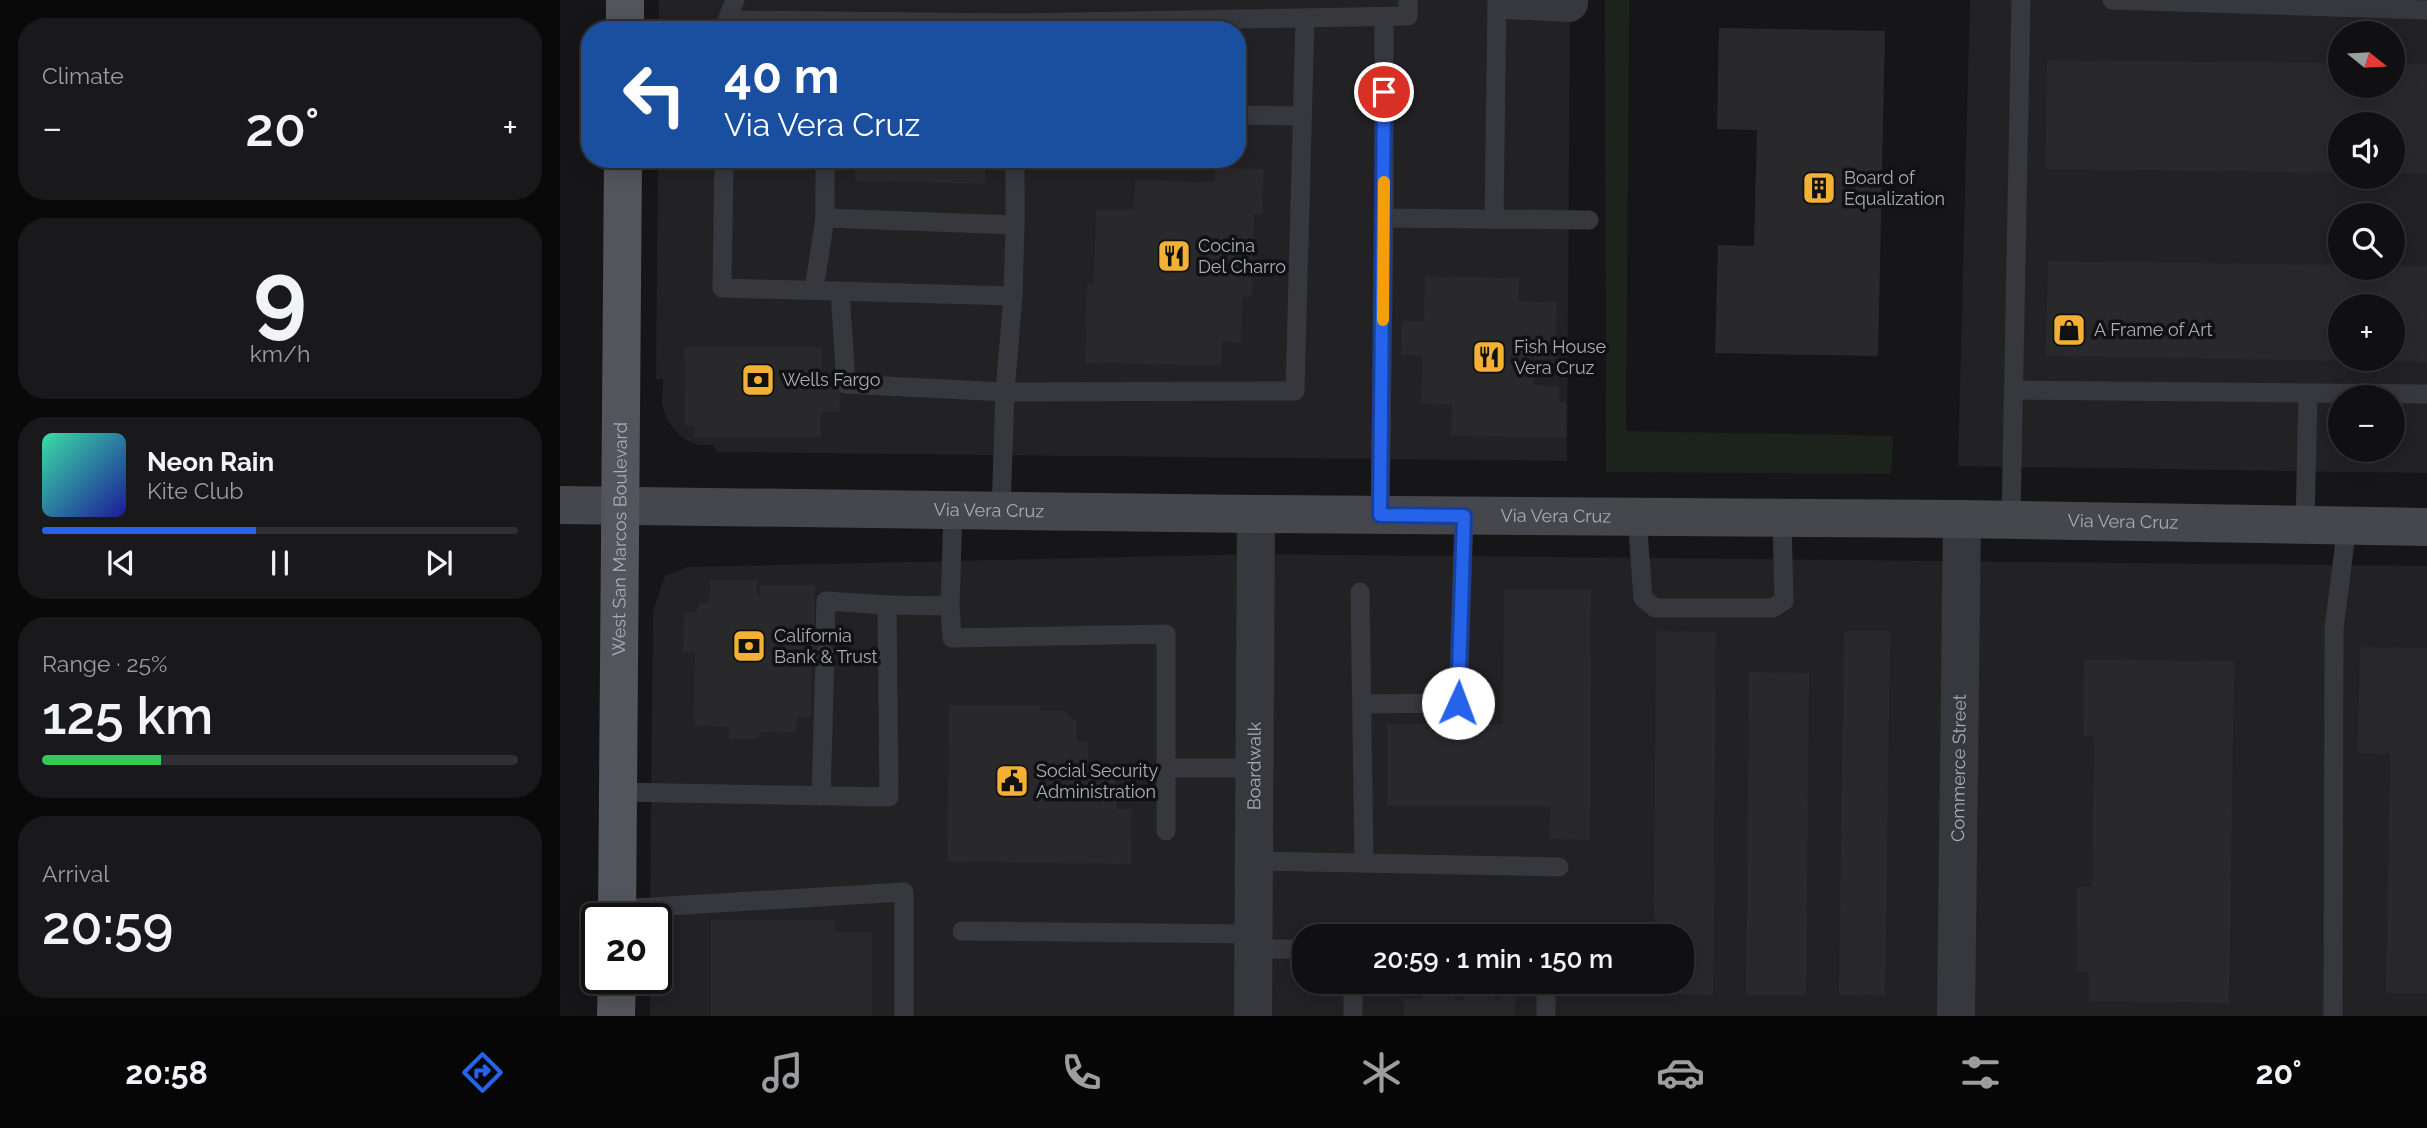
<!DOCTYPE html>
<html lang="en">
<head>
<meta charset="utf-8">
<style>
  body { margin:0; font-family:Raleway,sans-serif; background:#19191b; color:#f1f3f6; height:100vh; display:flex; flex-direction:column; font-size:26px; white-space:nowrap }
  * { box-sizing:border-box; margin:0 }
  p { font-size:23px; color:#9c9d9f }
  .icon { flex:none; width:38px; height:38px; fill:none; stroke:currentColor; stroke-width:2; stroke-linecap:round; stroke-linejoin:round }
  .map { position:relative; flex:1; overflow:hidden }
  .drawer { display:flex; flex-direction:column; gap:18px; padding:18px; background:#09090a; width:560px }
  .drawer>* { flex:none }
  .banner { position:absolute; left:21px; top:21px; width:665px; height:147px; border-radius:28px; box-shadow:0 4px 18px #0003,0 0 0 2px #303032; background:#1a4fa0; color:#fff; overflow:hidden }
  .needle { width:46px; rotate:108deg }
  .controls { position:absolute; left:1768px; top:21px; display:grid; gap:14px }
  .controls a { display:grid; place-items:center; width:77px; height:77px; border-radius:50%; background:#101012; box-shadow:0 4px 18px #0003,0 0 0 2px #303032; font-size:35px }
  .speed { position:absolute; left:21px; top:903px; display:flex; gap:14px; font-size:35px; font-weight:700; text-align:center }
  .speed>* { display:grid; place-content:center; width:91px; height:91px; border-radius:50%; background:#101012; box-shadow:0 4px 18px #0003,0 0 0 2px #303032; line-height:1 }
  .speed .limit { border:4px solid #111; border-radius:10px; background:#fff; color:#111 }
  .pin { position:absolute; display:grid; place-items:center; width:60px; height:60px; color:#fff; margin:-30px; border:4px solid #fff; border-radius:50%; box-shadow:0 2px 7px #0007 }
  .me { position:absolute; width:77px; margin:-38px; rotate:2deg; stroke-linejoin:round; filter:drop-shadow(0 0 5px #0008) }
  .turn { display:flex; align-items:center; gap:24px; height:147px; padding:0 28px; font-size:32px }
  .turn .icon { width:91px; height:91px; stroke-width:2.5 }
  .turn b { display:block; font-size:49px; line-height:60px }
  .big { font-size:52px; font-weight:600; line-height:1.1 }
  .drawer .widget { flex:1; display:flex; flex-direction:column; justify-content:center; gap:10px; min-width:0; padding:0 24px; border-radius:28px; background:#19191b }
  .drawer .dial { align-items:center; gap:0 }
  .dial b { font-size:91px; line-height:1 }
  .song { display:flex; align-items:center; gap:21px }
  .cover { width:84px; height:84px; border-radius:10px; background:linear-gradient(135deg,hsl(160 70% 55%),hsl(240 70% 35%)) }
  .played { height:7px; border-radius:4px; background:linear-gradient(90deg,#2563eb 45%,#303032 45%) }
  .keys { display:flex; justify-content:space-around; direction:ltr }
  .heat { display:flex; justify-content:space-between; align-items:center; font-size:38px; direction:ltr }
  .charge { height:10px; border-radius:5px; background:linear-gradient(90deg,#34c759 25%,#303032 0) }
  .trip { position:absolute; left:732px; top:924px; width:402px; height:70px; border-radius:28px; background:#101012; box-shadow:0 4px 18px #0003,0 0 0 2px #303032; font-weight:600; line-height:70px; text-align:center }
  .dock { display:flex; height:112px; justify-content:space-around; align-items:center; background:#060607; color:#9c9d9f }
  .dock .icon { width:49px; height:49px }
  .dock .on { color:#2563eb }
  .dock b { font-size:32px; color:#f1f3f6 }
  main { display:flex; flex:1; min-height:0 }
  .map>svg:first-child { display:block }
</style>
</head>
<body>
<main>
<section class="drawer">
<div class="widget"><p>Climate</p>
<div class="heat"><a>−</a><b class="big">20°</b><a>+</a></div>
</div>
<div class="widget dial"><b>9</b><p>km/h</p></div>
<div class="widget">
<div class="song"><i class="cover"></i><div><b>Neon Rain</b><p>Kite Club</p></div></div>
<div class="played"></div>
<div class="keys"><svg class="icon" aria-label="previous" viewBox="0 0 24 24"><path d="M18 5L8 12l10 7zM5 5v14"/></svg><svg class="icon" aria-label="pause" viewBox="0 0 24 24"><path d="M8 5v14M16 5v14"/></svg><svg class="icon" aria-label="next" viewBox="0 0 24 24"><path d="M6 5l10 7-10 7zM19 5v14"/></svg></div>
</div>
<div class="widget"><p>Range · 25%</p><b class="big">125 km</b><div class="charge"></div></div>
<div class="widget"><p>Arrival</p><b class="big">20:59</b></div>
</section>
<div class="map">
<svg width="1867" height="1016" viewBox="0 0 1867 1016">
  <rect width="100%" height="100%" fill="#161618"/>
  <g fill="#222225" fill-rule="evenodd">
    <path d="M99 0H1010L1007 461 157 452 153 445H138L128 441 119 435 107 420 102 403 103 379H96L98 159H677V30H99Z"/>
    <path d="M1410 0H1867V473L1398 466ZM1780 33H1832V86H1780ZM1780 124H1832V177H1780ZM1780 215H1832V268H1780ZM1780 306H1832V359H1780ZM1780 397H1832V450H1780Z"/>
    <path d="M696 554 1867 566V1016H90V978H96V919H90L93 611 105 576 128 567ZM744 936H1122V982H744Z"/>
  </g>
  <path fill="#1c231d" d="M1045 0H1069L1066 431 1333 436 1331 474 1046 472Z"/>
  <g fill="#29292c">
    <path d="M1159 28 1325 31 1318 356 1155 353 1158 245 1194 246 1197 130 1157 129Z"/>
    <path d="M1487 60 1780 63V86H1832V64H1867V174L1832 173V124H1780V173L1486 169Z"/>
    <path d="M295 159H426L425 184 295 181Z"/>
    <path d="M655 168 704 169 702 214H694L692 297H682L681 343 662 342 661 366 525 363 527 284H534L536 210H574L575 180 655 182Z"/>
    <path d="M1488 261 1780 265V268L1867 266V362L1820 361V359H1832V306H1780V361L1486 356Z"/>
    <path d="M865 276 959 278 958 301 997 302 995 359 962 358V375L973 376V385L999 386V402H1007L1006 438 891 436 892 405 861 404 862 355H841L842 321H864Z"/>
    <path d="M124 347H262V375L279 374 280 412H261V437H134V426H125Z"/>
    <path d="M150 580H197V596H200V585H255L254 633 273 634V654L252 653 251 717H237L236 733 201 732 200 737H196V739H169V727L134 726 135 653 123 652 124 612H136L140 602 149 603Z"/>
    <path d="M944 590H1031L1030 840 989 839 990 806H827V724H943Z"/>
    <path d="M1096 631 1156 632 1153 995 1094 994V982H1122V936H1094Z"/>
    <path d="M1284 631H1330L1325 996 1279 995Z"/>
    <path d="M1800 647 1867 648V993H1826L1830 754 1798 753Z"/>
    <path d="M1524 659 1674 661 1669 1003 1529 1001V972H1516L1517 887H1532L1534 737 1523 736Z"/>
    <path d="M1189 672 1249 673 1246 995H1186Z"/>
    <path d="M389 705H480V711H505L517 723V742H528V775H556V809H572L571 864 387 862Z"/>
    <path d="M151 920H276L275 932H312V1016H151Z"/>
    <path d="M940 982H958L954 1016H844V999H862V995H895V1000H904V996H935V1000H940Z"/>
  </g>
  <g fill="none" stroke-linecap="round" stroke-linejoin="round">
    <g stroke="#37383d" stroke-width="19">
      <path d="M175 0 167 20 454 23 848 16V0"/>
      <path d="M1552 0 1867 10"/>
      <path d="M824 17V218L1029 220"/>
      <path d="M677 115 742 116"/>
      <path d="M164 159 162 288 453 296 445 392 441 511"/>
      <path d="M455 159V225"/>
      <path d="M265 218 455 225 453 296"/>
      <path d="M934 219 937 0"/>
      <path d="M254 290 265 218V159"/>
      <path d="M280 291 286 384 445 392 735 391 745 18"/>
      <path d="M1453 390 1867 394"/>
      <path d="M820 515 824 218"/>
      <path d="M1077 517 1083 598 1095 608H1213L1224 601 1222 518"/>
      <path d="M1451 520 1461 0"/>
      <path d="M1745 525 1748 393"/>
      <path d="M800 592 804 863"/>
      <path d="M390 606 392 638 606 634V831"/>
      <path d="M265 634 266 601 327 605"/>
      <path d="M802 704 898 703 904 516"/>
      <path d="M606 768H694"/>
      <path d="M58 792 329 797 327 605 390 606 393 510"/>
      <path d="M261 796 265 654"/>
      <path d="M693 861 999 867"/>
      <path d="M58 909 344 892V1016"/>
      <path d="M402 931 693 934"/>
      <path d="M693 949H744"/>
      <path d="M793 1016V982"/>
      <path d="M986 1016V982"/>
      <path d="M1773 1016 1774 629 1787 525"/>
    </g>
    <g stroke="#37383d" stroke-width="38">
      <path d="M947 0 1009 3V0"/>
      <path id="s1" d="M693 1016 696 514"/>
      <path id="s2" d="M1396 1016 1402 519"/>
    </g>
    <path stroke="#45474d" stroke-width="38" id="s3" d="M0 505 696 514 1402 519 1867 527"/>
    <g stroke="#53555c" stroke-width="38">
      <path d="M65 30V0"/>
      <path id="s4" d="M57 919 63 159"/>
      <path d="M56 1016 57 978"/>
    </g>
  </g>
  <g fill="none" stroke-linecap="round" stroke-linejoin="round">
    <defs>
      <path id="route" d="M824 92 820 515 904 516 898 703"/>
    </defs>
    <use href="#route" stroke="#184099" stroke-width="18"/>
    <use href="#route" stroke="#2563eb" stroke-width="12"/>
    <path stroke="#f59e0b" stroke-width="12" d="M823 320 824 182"/>
  </g>
  <defs>
    <symbol id="building-square" viewBox="-11 -11 22 22"><rect x="-9" y="-9" width="18" height="18" rx="4" fill="#f2b134" stroke="#111113"/><path d="M-4-6H4V6H1V3H-1V6H-4ZM-2.5-4.3h1.7v1.8h-1.7ZM.8-4.3h1.7v1.8H.8ZM-2.5-1h1.7V.8h-1.7ZM.8-1h1.7V.8H.8Z" fill="#111"/></symbol>
    <symbol id="restaurant-square" viewBox="-11 -11 22 22"><rect x="-9" y="-9" width="18" height="18" rx="4" fill="#f2b134" stroke="#111113"/><path d="M-5-6h1v4h1v-4h1v4h1v-4h1v5L-1.5 .5V6h-2V.5L-5-1ZM5-6V6H3V1.5H1.5Q1.5-4 5-6Z" fill="#111"/></symbol>
    <symbol id="shop-square" viewBox="-11 -11 22 22"><rect x="-9" y="-9" width="18" height="18" rx="4" fill="#f2b134" stroke="#111113"/><path d="M-5-2.5h2.3a2.7 3.5 0 0 1 5.4 0H5L5.5 6h-11ZM-1.5-2.5h3a1.5 2.3 0 0 0-3 0Z" fill="#111"/></symbol>
    <symbol id="bank-square" viewBox="-11 -11 22 22"><rect x="-9" y="-9" width="18" height="18" rx="4" fill="#f2b134" stroke="#111113"/><path d="M-6-4H6V4H-6ZM0-2.3a2.3 2.3 0 1 0 0 4.6a2.3 2.3 0 1 0 0-4.6Z" fill="#111"/></symbol>
    <symbol id="civic-square" viewBox="-11 -11 22 22"><rect x="-9" y="-9" width="18" height="18" rx="4" fill="#f2b134" stroke="#111113"/><path d="M-.6-6.5H3V-4.5H.6V-3L4-1V1h2V6H-6V1h2V-1L-.6-3ZM-1.2 2.5V6h2.4V2.5Z" fill="#111"/></symbol>
  </defs>
  <g fill-rule="evenodd">
    <use href="#building-square" x="1240" y="169" width="38" height="38"/>
    <use href="#restaurant-square" x="595" y="237" width="38" height="38"/>
    <use href="#shop-square" x="1490" y="311" width="38" height="38"/>
    <use href="#restaurant-square" x="910" y="338" width="38" height="38"/>
    <use href="#bank-square" x="179" y="361" width="38" height="38"/>
    <use href="#bank-square" x="170" y="627" width="38" height="38"/>
    <use href="#civic-square" x="433" y="762" width="38" height="38"/>
  </g>
  <g text-anchor="middle" stroke-width="7" stroke-linejoin="round" paint-order="stroke">
    <g font-size="18" fill="#a8adb8" stroke="#111113" text-anchor="start">
      <text x="1284" y="184">Board of<tspan x="1284" dy="21">Equalization</tspan></text>
      <text x="638" y="252">Cocina<tspan x="638" dy="21">Del Charro</tspan></text>
      <text x="1534" y="336">A Frame of Art</text>
      <text x="954" y="353">Fish House<tspan x="954" dy="21">Vera Cruz</tspan></text>
      <text x="222" y="386">Wells Fargo</text>
      <text x="214" y="642">California<tspan x="214" dy="21">Bank &amp; Trust</tspan></text>
      <text x="476" y="777">Social Security<tspan x="476" dy="21">Administration</tspan></text>
    </g>
    <g font-size="18" fill="#a8adb8" stroke="#111113">
      <text dy="6" stroke="none"><textPath href="#s3" startOffset="429">Via Vera Cruz</textPath></text>
      <text dy="6" stroke="none"><textPath href="#s3" startOffset="996">Via Vera Cruz</textPath></text>
      <text dy="6" stroke="none"><textPath href="#s3" startOffset="1563">Via Vera Cruz</textPath></text>
      <text dy="6" stroke="none"><textPath href="#s4" startOffset="380">West San Marcos Boulevard</textPath></text>
      <text dy="6" stroke="none"><textPath href="#s1" startOffset="250">Boardwalk</textPath></text>
      <text dy="6" stroke="none"><textPath href="#s2" startOffset="248">Commerce Street</textPath></text>
    </g>
  </g>
</svg>
<div class="controls">
<a><svg class="needle" viewBox="-14 -14 28 28"><path d="M0-13l5 13h-10z" fill="#e53935"/><path d="M0 13l5-13h-10z" fill="#9c9d9f"/></svg></a>
<a><svg class="icon" aria-label="sound" viewBox="0 0 24 24"><path d="M4 9h4l5-4v14l-5-4H4zM17 9q2 3 0 6"/></svg></a>
<a><svg class="icon" aria-label="search" viewBox="0 0 24 24"><circle cx="10" cy="10" r="6"/><path d="M15 15l6 6"/></svg></a>
<a>+</a>
<a>−</a>
</div>
<div class="speed"><div class="limit">20</div></div>
<div class="pin" style="left:824px;top:92px;background:#d93025"><svg class="icon" aria-label="arrive" viewBox="0 0 24 24"><path d="M6 21V4h12l-3 4 3 4H6"/></svg></div>
<svg class="me" style="left:898px;top:703px" viewBox="-20 -20 40 40"><circle r="19" fill="#fff"/><path d="M0-13L10 11 0 6-10 11z" fill="#2563eb"/></svg>
<div class="trip">20:59 · 1 min · 150 m</div>
<div class="banner">
<div class="turn"><svg class="icon" aria-label="left" viewBox="0 0 24 24"><path d="M17 20v-9H6M10 6l-5 5 5 5"/></svg><div><b>40 m</b>Via Vera Cruz</div></div>
</div>
</div>
</main>
<nav class="dock">
<b>20:58</b>
<svg class="icon on" aria-label="directions" viewBox="0 0 24 24"><path d="M12 3l9 9-9 9-9-9zM9 14v-3h6M13 9l2 2-2 2"/></svg>
<svg class="icon" aria-label="music" viewBox="0 0 24 24"><path d="M9 18V5l10-2v13"/><circle cx="6" cy="18" r="3"/><circle cx="16" cy="16" r="3"/></svg>
<svg class="icon" aria-label="phone" viewBox="0 0 24 24"><path d="M5 4h4l2 5-3 2q2 4 5 5l2-3 5 2v4C11 20 4 13 5 4z"/></svg>
<svg class="icon" aria-label="climate" viewBox="0 0 24 24"><path d="M12 3v18M4 7l16 10M4 17L20 7"/></svg>
<svg class="icon" aria-label="car" viewBox="0 0 24 24"><path d="M5 17H2v-5l4-1 3-4h7l3 4 3 1v5h-3M9 17h6M6 11h13"/><circle cx="7" cy="17" r="2"/><circle cx="17" cy="17" r="2"/></svg>
<svg class="icon" aria-label="filters" viewBox="0 0 24 24"><path d="M4 7h16M4 17h16"/><circle cx="9" cy="7" r="2"/><circle cx="15" cy="17" r="2"/></svg>
<b>20°</b>
</nav>
</body>
</html>
